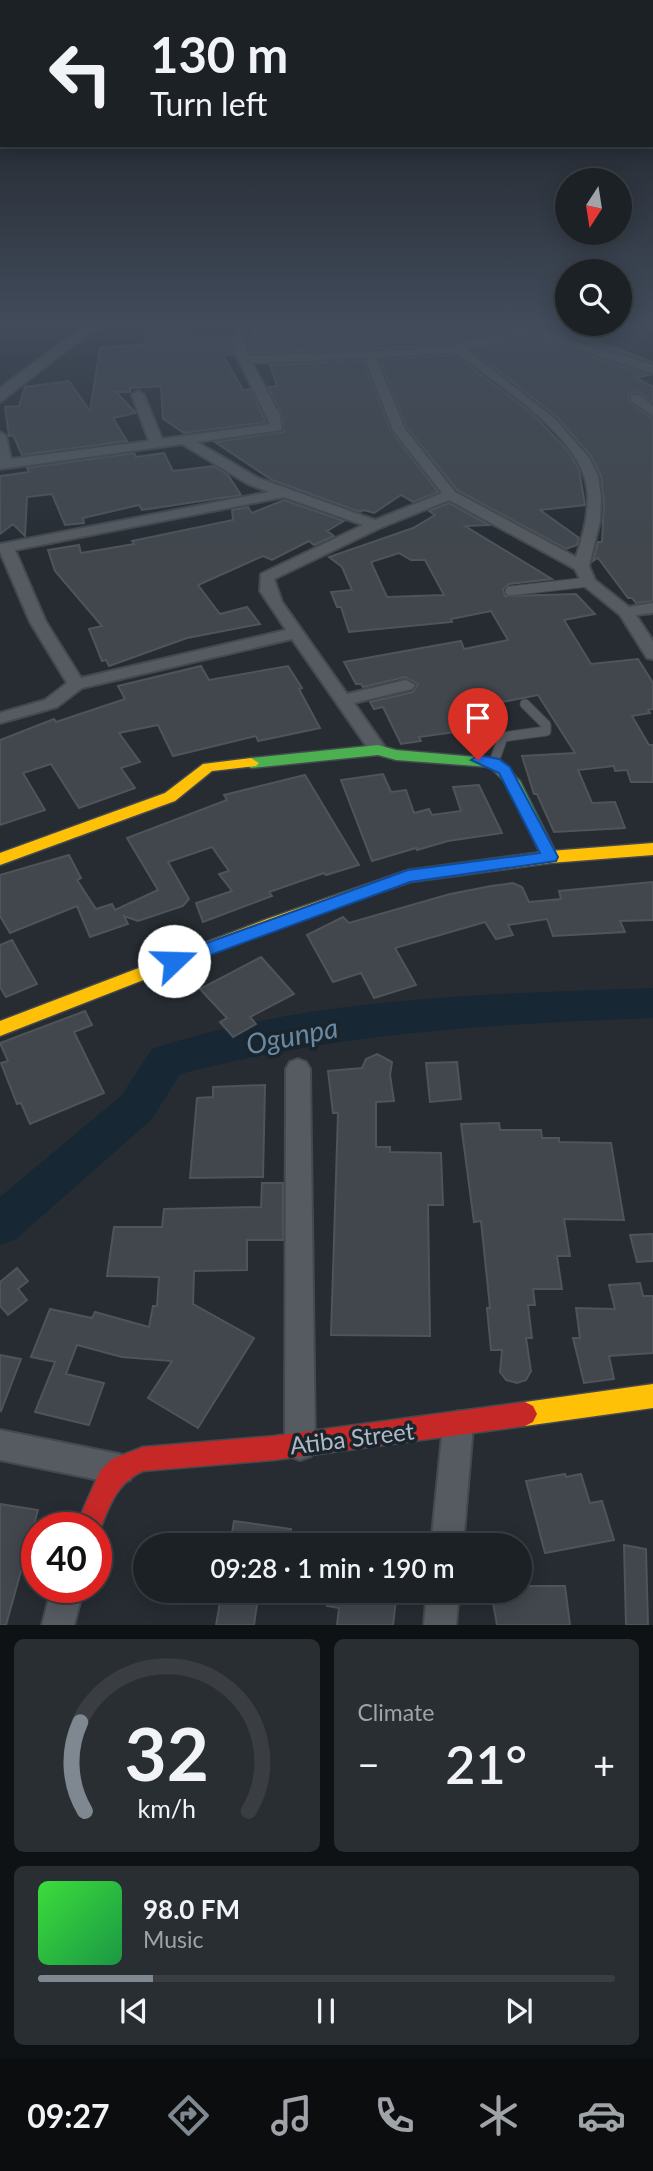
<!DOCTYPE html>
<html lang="en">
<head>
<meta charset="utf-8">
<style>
  body { margin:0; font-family:Lato,sans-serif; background:#292e32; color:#f1f3f6; height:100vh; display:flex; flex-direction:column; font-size:26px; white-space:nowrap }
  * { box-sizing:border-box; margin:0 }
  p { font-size:23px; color:#a0a3a7 }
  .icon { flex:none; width:38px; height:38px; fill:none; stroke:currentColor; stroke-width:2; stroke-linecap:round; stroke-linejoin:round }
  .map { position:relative; height:1625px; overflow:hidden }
  .sheet { display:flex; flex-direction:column; gap:14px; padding:14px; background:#0f1215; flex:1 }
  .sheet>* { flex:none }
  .banner { position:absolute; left:0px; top:0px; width:654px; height:147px; box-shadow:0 4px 18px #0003,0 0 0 2px #3a3e43; background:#1c2126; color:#f1f3f6; overflow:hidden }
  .needle { width:46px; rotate:192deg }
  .buttons { position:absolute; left:555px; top:168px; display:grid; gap:14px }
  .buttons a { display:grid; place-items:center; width:77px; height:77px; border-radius:50%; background:#1c2126; box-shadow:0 4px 18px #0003,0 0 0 2px #3a3e43; font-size:35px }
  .speed { position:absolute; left:21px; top:1512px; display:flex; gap:14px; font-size:35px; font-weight:700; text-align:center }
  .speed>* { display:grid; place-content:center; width:91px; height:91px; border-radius:50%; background:#1c2126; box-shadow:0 4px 18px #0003,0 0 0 2px #3a3e43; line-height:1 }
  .speed .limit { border:10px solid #d22; background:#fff; color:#111 }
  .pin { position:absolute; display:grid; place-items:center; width:60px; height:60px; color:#fff; margin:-72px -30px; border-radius:50% 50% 50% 0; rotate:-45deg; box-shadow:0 0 7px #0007 }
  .pin .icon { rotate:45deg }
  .me { position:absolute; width:77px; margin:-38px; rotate:69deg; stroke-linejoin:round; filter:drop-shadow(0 0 5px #0008) }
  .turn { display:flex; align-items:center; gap:24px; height:147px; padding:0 35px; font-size:32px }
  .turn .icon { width:91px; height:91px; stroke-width:2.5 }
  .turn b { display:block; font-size:49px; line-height:60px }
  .big { font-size:52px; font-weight:600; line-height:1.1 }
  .sheet .card { flex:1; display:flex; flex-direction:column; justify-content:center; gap:10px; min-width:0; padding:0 24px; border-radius:10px; background:#292e32 }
  .sheet .dial { align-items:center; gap:0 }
  .dial svg { height:182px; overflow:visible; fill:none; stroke:#3a3e43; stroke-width:7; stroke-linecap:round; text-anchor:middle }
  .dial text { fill:#f1f3f6; stroke:none }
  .song { display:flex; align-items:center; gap:21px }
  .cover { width:84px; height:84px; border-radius:10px; background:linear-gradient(135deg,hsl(120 70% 55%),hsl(140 70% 35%)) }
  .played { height:7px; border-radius:4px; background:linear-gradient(90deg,#7f8891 20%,#3a3e43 20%) }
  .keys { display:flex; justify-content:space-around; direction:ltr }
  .heat { display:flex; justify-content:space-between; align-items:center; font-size:38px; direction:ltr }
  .sheet .tiles { flex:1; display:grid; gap:14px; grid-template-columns:1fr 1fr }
  .card:last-child { grid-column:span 2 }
  .trip { position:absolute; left:133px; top:1533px; width:399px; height:70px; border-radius:35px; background:#1c2126; box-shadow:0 4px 18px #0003,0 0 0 2px #3a3e43; font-weight:600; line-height:70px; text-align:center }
  .tab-bar { display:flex; height:112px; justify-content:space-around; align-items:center; background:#0b0d0f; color:#a0a3a7 }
  .tab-bar .icon { width:49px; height:49px }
  .tab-bar .current { color:#7f8891 }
  .tab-bar b { font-size:32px; color:#f1f3f6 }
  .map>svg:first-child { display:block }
</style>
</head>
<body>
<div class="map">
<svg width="653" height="1625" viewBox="0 0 653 1625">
  <rect width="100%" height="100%" fill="#262c32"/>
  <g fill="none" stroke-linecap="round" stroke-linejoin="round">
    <path fill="#172733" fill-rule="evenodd" d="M653 988V1018C493 1024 335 1033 180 1074L152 1119 16 1239 0 1245V1197L122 1095 152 1049C308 997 489 994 653 988Z"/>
  </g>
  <g fill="#41474d" stroke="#4e545a" stroke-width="2" fill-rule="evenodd">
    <path d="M255 322H408L419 325 431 322H491L507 330 457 342 411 347 251 353 246 340 251 336Z"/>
    <path d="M519 322 597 341 653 362Z"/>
    <path d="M191 329 190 338 230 336 233 355H223L243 390 250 389 266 422 184 433 163 419 161 386 130 388V392H116L136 413 113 418 127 441 22 455 13 435 9 436 5 407 19 406 25 387 69 381 90 411 100 348 147 344 144 330Z"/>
    <path d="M529 337 649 375 636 378 653 387V403L639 392 629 393 628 401 653 419V601L636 603 632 598H628L598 558 593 561 598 542H602L604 502 601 476 591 456 558 418 472 350Z"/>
    <path d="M454 355 532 413 567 450 579 469 585 505 540 510 579 538 577 545 566 549 457 490 407 428 380 360Z"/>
    <path d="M363 361 391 431 438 492 413 502 401 495 374 513 364 510 360 512 272 480 215 442 284 432 282 414 268 387 277 386 270 365Z"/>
    <path d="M134 453 136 457 164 453 173 471 214 466 228 475 241 495 142 510 139 505 83 518 84 523 65 525 52 494 27 497 25 536 13 524 0 534V476L29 472 27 468Z"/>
    <path d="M284 500 344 521 327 531 334 536 314 545 309 541 272 560 263 556 198 585 220 614 247 607 260 624 187 638 109 666 106 660 102 661 89 629 102 626 55 571 48 550 79 545 81 553 134 544 132 541 233 520 232 510 248 507 252 513Z"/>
    <path d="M449 503 489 525 465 526 552 579 509 584 503 589 505 596 576 594 595 614 564 620 591 664 638 659 653 683V709L648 710 650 713 632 716 649 745H653V782H631L627 770 615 771 614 766 578 770 592 803 615 802 625 828 554 832 537 794H534L522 756 575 753 538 695 488 705 499 726 419 737 421 741 401 744 383 707 374 709 370 702 413 692 418 684 405 677 363 687 361 684H356L344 662 461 641 464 649 508 640 491 611 451 619 452 622 349 632 341 607H337L331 592 352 590 342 567 329 557 413 528 435 515 429 511ZM399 553 411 560H425L444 595 387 597 371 562Z"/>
    <path d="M201 666 209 680 288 666 302 688 299 689 320 728 258 741 256 736 173 756 158 725 119 733 140 762 121 768 135 788 79 808 51 764 23 773 45 810 0 825V740L54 719 56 722 125 699 118 686Z"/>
    <path d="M383 774 391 792 406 790 414 813 429 809 432 815 461 811 453 787 479 785 502 833 448 841 417 850 416 848 372 861 341 780Z"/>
    <path d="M305 775 359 865 326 875 324 873 269 892 272 896 203 922 196 903 232 891 219 874 229 871 212 847 168 862 189 899 183 906 138 921 124 916 128 924 90 937 77 906 10 933 0 916V875L69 855 81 878 77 880 96 909 112 904 115 910 158 890 127 838 227 800 224 795Z"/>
    <path d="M653 882V920L620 921 625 932 553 936 547 919 508 925 513 935 496 939 485 922 395 948 416 985 374 998 361 973 333 982 307 935 343 917 349 923 450 894 491 886 513 883 522 887 529 902 561 899 559 891Z"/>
    <path d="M12 940 37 984 6 997 0 987V945Z"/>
    <path d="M261 957 294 994 250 1017 256 1024 233 1037 220 1022 227 1018 200 989Z"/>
    <path d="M85 1011 92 1025 74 1032 104 1093 30 1124 21 1103 17 1104 1 1063 8 1061 0 1043Z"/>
    <path d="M377 1054 392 1062 390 1075 394 1101 376 1102V1147H390V1152L441 1153 443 1205H428L430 1336 331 1335 338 1113H333L328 1071 362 1068 366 1059Z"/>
    <path d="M457 1062 461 1099 430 1102 426 1063Z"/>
    <path d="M265 1085 263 1177 190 1178 197 1098 213 1097V1087Z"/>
    <path d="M499 1123 500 1130H541L542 1138H559V1142L611 1143 624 1220 564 1219 570 1256H557L562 1289H533L535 1305H528L532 1338H526L531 1371 526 1380 517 1383 506 1380 500 1372 502 1350H491L487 1308H490L481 1221 474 1222 461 1124Z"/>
    <path d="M262 1183H283V1240H247V1270L194 1271 193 1304 254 1338 198 1428 148 1398 172 1361 122 1357 77 1345 66 1374 104 1383 89 1425 35 1412 55 1362 31 1357 50 1309 92 1318 95 1312 149 1327 153 1306H157L159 1277 107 1276 114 1227H162L164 1209 261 1207Z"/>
    <path d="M653 1234V1261L637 1262 630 1235Z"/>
    <path d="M17 1268 28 1281 18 1289 27 1300 8 1315 0 1306V1282Z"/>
    <path d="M640 1283 643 1296H653V1353L609 1356 614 1379 584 1383 573 1338H580L576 1308 615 1309 609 1285Z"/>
    <path d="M0 1355 21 1359 1 1411 0 1410Z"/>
    <path d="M565 1474 566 1477 581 1474 590 1503 602 1501 614 1540 545 1553 526 1481Z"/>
    <path d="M0 1504 38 1510 6 1625H0Z"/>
    <path d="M234 1521 291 1529 289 1545H230Z"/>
    <path d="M624 1545 646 1549 648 1625H626Z"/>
    <path d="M520 1586H565L570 1625H497L491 1591H520Z"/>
    <path d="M222 1591H259L254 1625H216Z"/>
    <path d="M329 1591H397L393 1625H337L339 1608 327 1606Z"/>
  </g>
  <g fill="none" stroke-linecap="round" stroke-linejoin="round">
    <defs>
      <g id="lane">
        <path d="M510 591 588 582"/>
        <path d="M494 762 503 737 546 731V725L525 704"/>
      </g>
      <g id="street">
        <path d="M90 322H103L0 402V388Z"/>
        <path d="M240 322H251L243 340 249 356 411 350 457 345 516 331 494 322H511L653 365V373L529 334 466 349 556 420 589 458 598 476 601 498 600 521 589 566 595 580 629 607 653 603V613L636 615 653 641V659L647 658 620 615 583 585 575 569 449 500 380 528 274 579 282 602 347 694 406 680 415 685 412 689 354 703 387 750 384 754H372L292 639 82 688 57 707 0 723V713L45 700 67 683 30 622 0 552V544L269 492 248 484 182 444 0 469V432L6 436 11 459 149 441 132 395 138 391 144 395 162 439 270 424 234 351 231 340ZM455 352C495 383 580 434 587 488 590 512 583 535 576 557L455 492 405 429 376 358ZM365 358 393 430 442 493 375 520 258 478 197 442 282 430 280 415 252 363ZM284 497 363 525 261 574 260 591 286 630 81 678 46 622 15 550Z"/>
        <path d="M551 322 616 324 610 327 570 329Z"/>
        <path d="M640 322H653V328Z"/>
        <path d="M631 395H639L653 406V416L631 401Z"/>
        <path d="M298 1059 306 1062 310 1069 315 1445 311 1456 300 1460 289 1456 285 1445 286 1069 290 1062Z"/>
        <path d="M458 1411 468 1416 473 1426 463 1545H431L443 1426 448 1416Z"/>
        <path d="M0 1430 119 1454 130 1458 134 1469 130 1480 119 1484 0 1460Z"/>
        <path d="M52 1587H84L74 1625H42Z"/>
        <path d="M427 1591H459L456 1625H424Z"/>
      </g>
      <path id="fast" d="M378 745 396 750 499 759 520 781 558 857 556 861H544L506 783 490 767 396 760 378 755 251 768 243 763 251 758Z"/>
      <g id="slow">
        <path d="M251 758 259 763 256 766 212 771 175 801 0 865V853L165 793 203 764Z"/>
        <path d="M653 843V855L550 863 410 882 279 927 0 1036V1021L267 919 408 870 550 851Z"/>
        <path d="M653 1384V1408L525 1426 517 1422 513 1414 517 1406 525 1402Z"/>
      </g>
      <path id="jam" d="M525 1402 533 1406 537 1414 533 1422 525 1426 274 1460 143 1471C115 1483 108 1510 97 1537L96 1528H75L100 1471 112 1459 143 1447 274 1436Z"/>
    </defs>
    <use href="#lane" stroke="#43494f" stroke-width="11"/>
    <use href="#street" stroke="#43494f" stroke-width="4"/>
    <use href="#fast" stroke="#43494f" stroke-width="3"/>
    <use href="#slow" stroke="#43494f" stroke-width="3"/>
    <use href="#jam" stroke="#43494f" stroke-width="3"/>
    <use href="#lane" stroke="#555b60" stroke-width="9"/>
    <use href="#street" fill="#555b60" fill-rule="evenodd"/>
    <use href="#fast" fill="#4caf50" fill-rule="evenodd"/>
    <use href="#slow" fill="#ffc107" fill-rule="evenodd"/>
    <use href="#jam" fill="#c62828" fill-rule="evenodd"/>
  </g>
  <linearGradient id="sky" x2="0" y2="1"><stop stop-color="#15181c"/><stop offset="0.59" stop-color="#414b5a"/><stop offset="1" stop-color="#414b5a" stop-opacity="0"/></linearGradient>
  <rect width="653" height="549" fill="url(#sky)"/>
  <path fill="#1a73e8" stroke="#114b97" stroke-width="2" d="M478 755 499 759 510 767 558 857 556 861 410 882 180 966H168L165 961 168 957 408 870 540 853 499 773 471 760Z"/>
  <g text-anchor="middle" stroke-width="7" stroke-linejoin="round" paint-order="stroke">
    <g font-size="24" fill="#afbac4" stroke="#1a242c">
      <text transform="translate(352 1439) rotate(-7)" y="8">Atiba Street</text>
    </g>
    <g font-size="28" font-style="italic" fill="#6989a2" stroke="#1a242c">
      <text transform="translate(292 1036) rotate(-11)" y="10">Ogunpa</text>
    </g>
  </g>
</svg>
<div class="buttons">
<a><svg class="needle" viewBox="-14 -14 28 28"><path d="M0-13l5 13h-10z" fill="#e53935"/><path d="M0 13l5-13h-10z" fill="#a0a3a7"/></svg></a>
<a><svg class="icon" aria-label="search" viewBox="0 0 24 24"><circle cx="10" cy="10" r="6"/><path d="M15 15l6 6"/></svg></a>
</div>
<div class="speed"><div class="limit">40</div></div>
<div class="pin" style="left:478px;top:760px;background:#d93025"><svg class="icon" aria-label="arrive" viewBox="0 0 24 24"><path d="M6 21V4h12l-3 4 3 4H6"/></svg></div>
<svg class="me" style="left:174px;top:961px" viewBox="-20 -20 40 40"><circle r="19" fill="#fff"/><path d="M0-13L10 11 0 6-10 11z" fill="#1a73e8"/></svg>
<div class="trip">09:28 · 1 min · 190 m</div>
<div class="banner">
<div class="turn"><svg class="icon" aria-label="left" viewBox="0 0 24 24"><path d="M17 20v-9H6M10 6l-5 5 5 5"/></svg><div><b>130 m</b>Turn left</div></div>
</div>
</div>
<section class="sheet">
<div class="tiles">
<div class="card dial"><svg viewBox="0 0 100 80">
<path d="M14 69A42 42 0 1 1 86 69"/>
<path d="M14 69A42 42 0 0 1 12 30" stroke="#7f8891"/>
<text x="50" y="56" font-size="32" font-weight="700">32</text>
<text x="50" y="72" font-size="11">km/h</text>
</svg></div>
<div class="card"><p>Climate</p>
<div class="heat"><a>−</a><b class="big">21°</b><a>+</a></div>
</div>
<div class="card">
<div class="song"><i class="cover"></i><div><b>98.0 FM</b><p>Music</p></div></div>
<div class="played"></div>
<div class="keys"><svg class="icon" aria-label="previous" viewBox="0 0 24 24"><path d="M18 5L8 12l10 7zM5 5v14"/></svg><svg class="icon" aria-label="pause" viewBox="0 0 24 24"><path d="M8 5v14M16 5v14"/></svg><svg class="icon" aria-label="next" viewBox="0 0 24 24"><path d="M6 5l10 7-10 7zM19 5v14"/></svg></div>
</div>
</div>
</section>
<nav class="tab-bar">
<b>09:27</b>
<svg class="icon current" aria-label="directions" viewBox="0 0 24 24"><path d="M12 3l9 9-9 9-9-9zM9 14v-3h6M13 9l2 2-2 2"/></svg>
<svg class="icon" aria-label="music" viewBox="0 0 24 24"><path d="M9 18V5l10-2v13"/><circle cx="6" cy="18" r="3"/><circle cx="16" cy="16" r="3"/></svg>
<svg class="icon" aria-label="phone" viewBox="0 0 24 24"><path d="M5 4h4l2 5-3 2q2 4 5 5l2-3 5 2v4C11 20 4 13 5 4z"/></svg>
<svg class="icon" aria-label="climate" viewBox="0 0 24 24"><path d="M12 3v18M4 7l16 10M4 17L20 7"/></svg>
<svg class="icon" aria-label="car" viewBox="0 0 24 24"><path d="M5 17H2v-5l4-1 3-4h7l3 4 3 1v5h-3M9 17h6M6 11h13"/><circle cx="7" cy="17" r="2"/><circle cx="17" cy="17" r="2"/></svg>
</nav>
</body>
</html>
